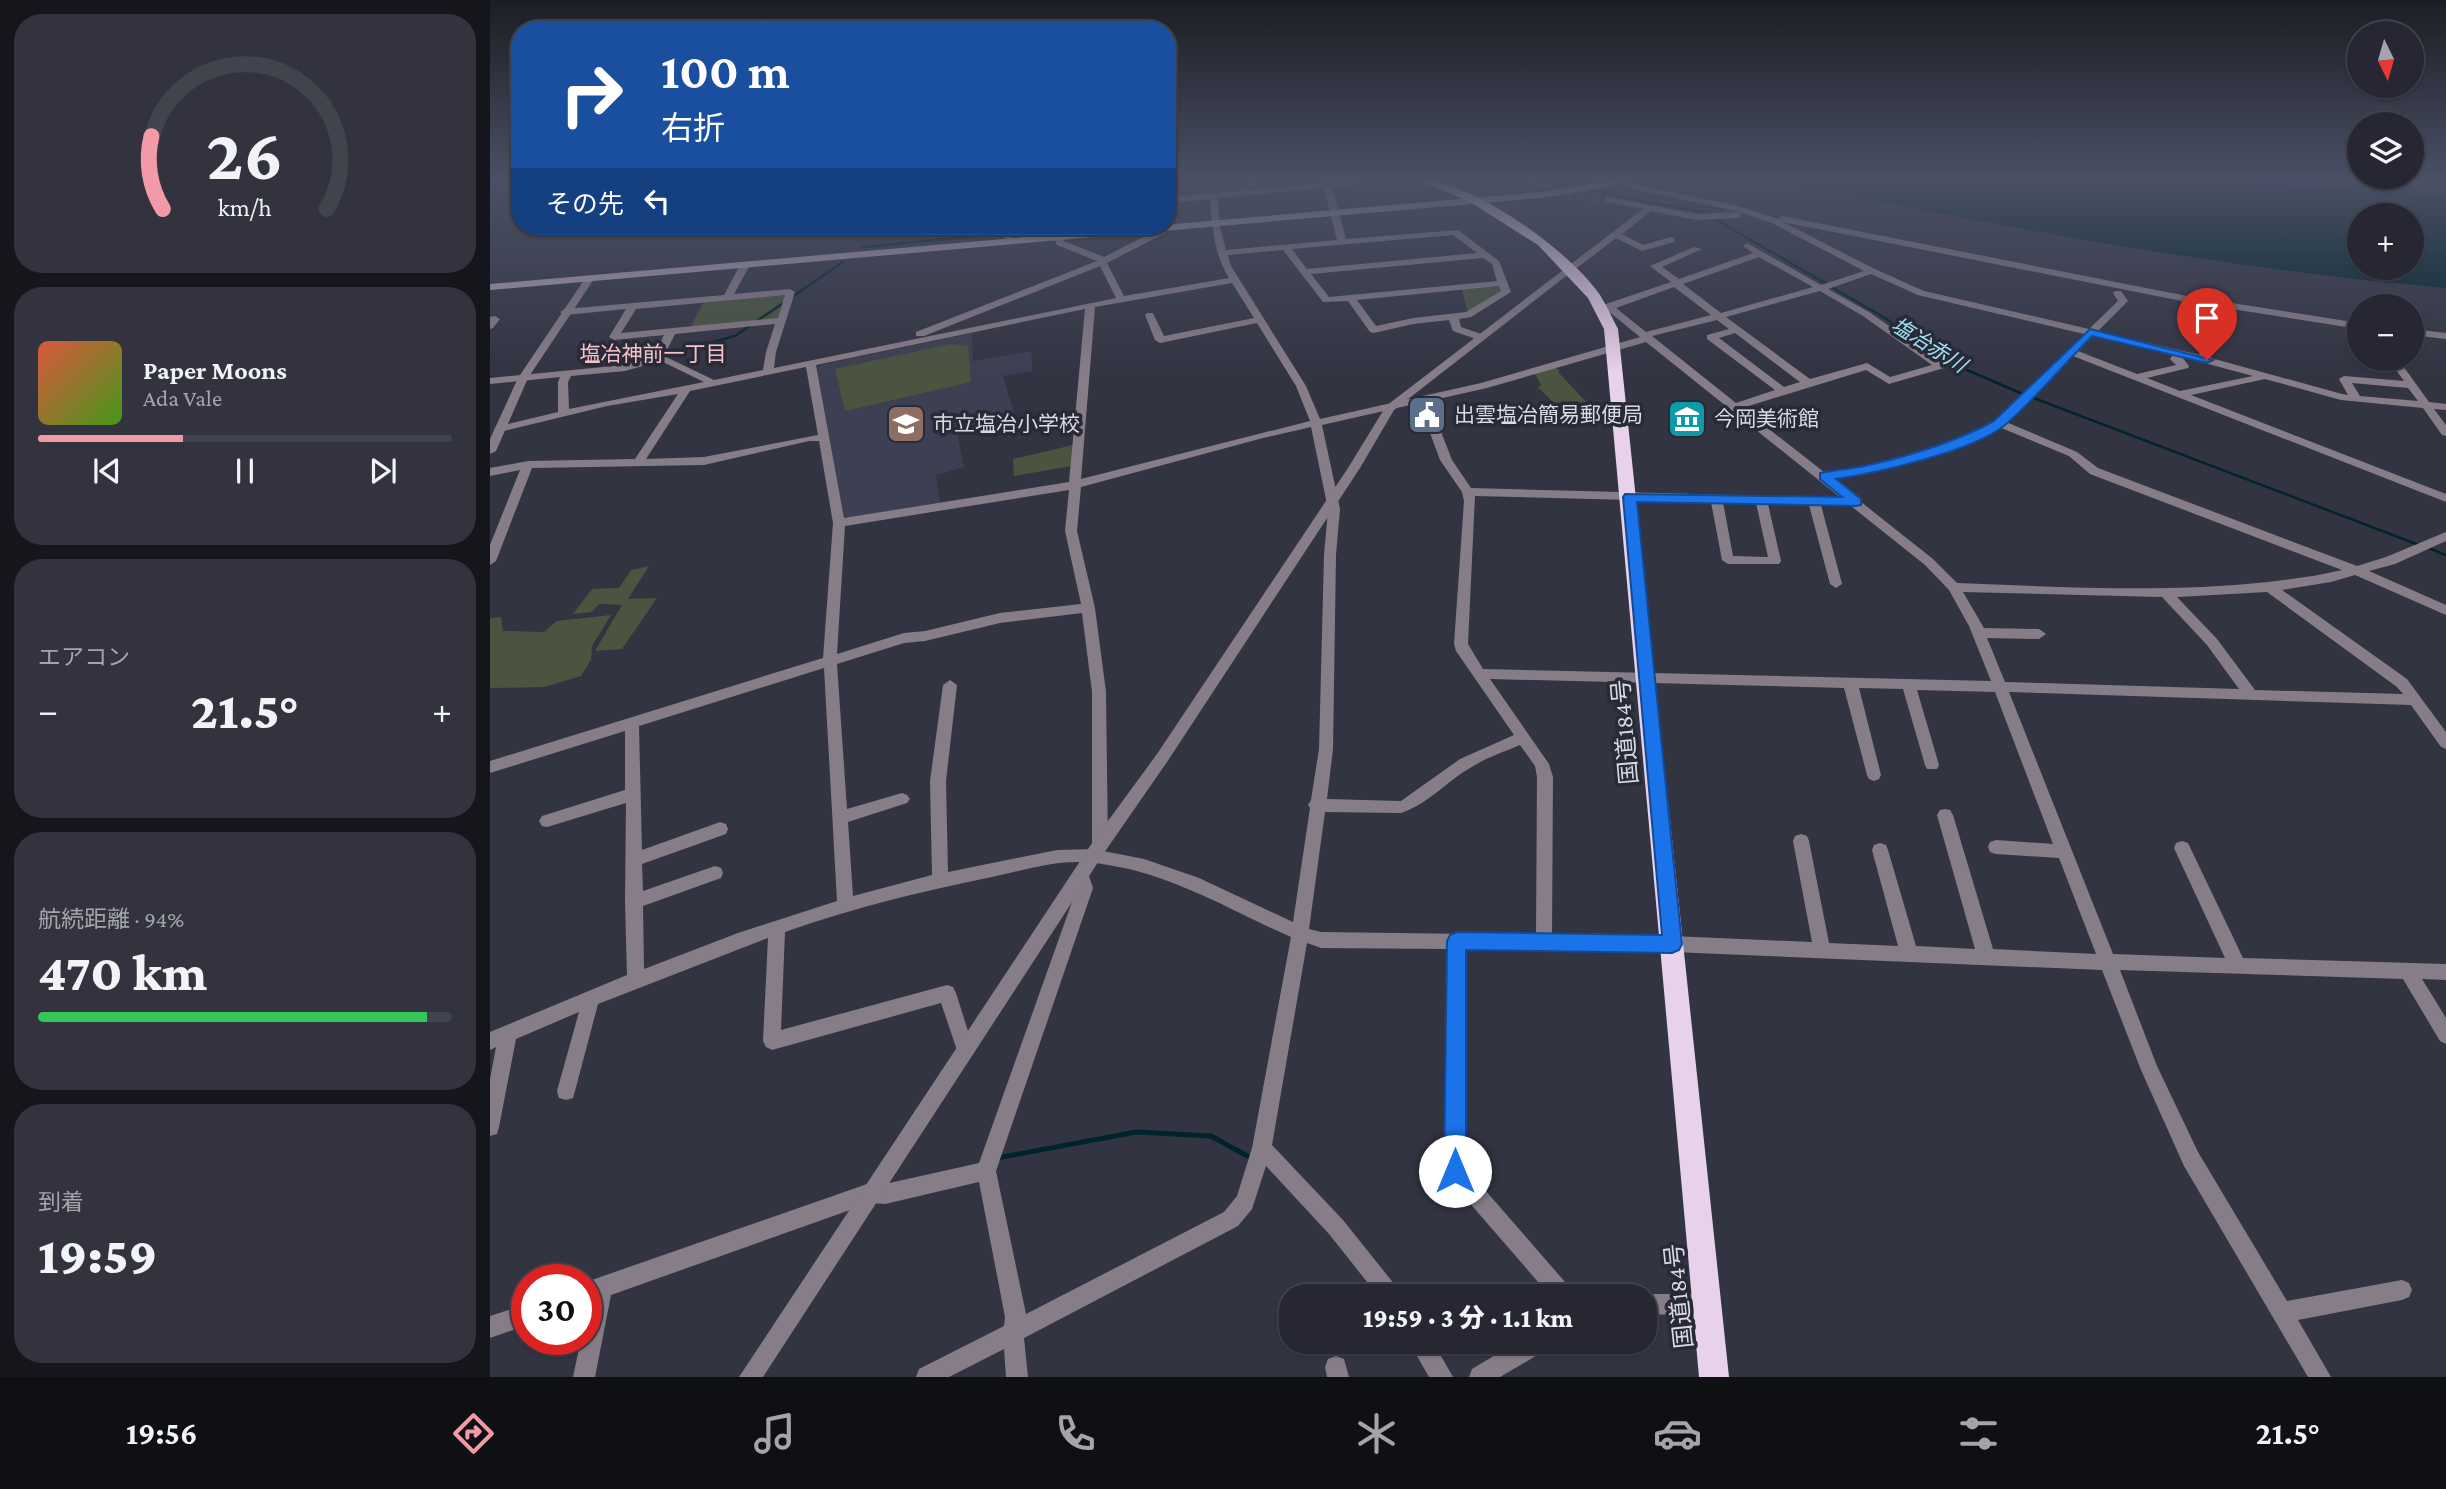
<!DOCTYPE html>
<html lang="ja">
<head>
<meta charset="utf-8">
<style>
  body { margin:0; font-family:"Crimson Pro","Noto Sans JP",serif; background:#32333e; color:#f1f3f6; height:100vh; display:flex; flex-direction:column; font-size:26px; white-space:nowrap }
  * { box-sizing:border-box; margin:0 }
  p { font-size:23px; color:#a4a5ac }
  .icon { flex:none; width:38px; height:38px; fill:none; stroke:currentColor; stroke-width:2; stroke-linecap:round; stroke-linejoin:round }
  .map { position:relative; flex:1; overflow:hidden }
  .drawer { display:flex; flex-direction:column; gap:14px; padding:14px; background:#15151c; width:490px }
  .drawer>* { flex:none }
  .hud { position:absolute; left:21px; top:21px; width:665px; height:214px; border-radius:28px; box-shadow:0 2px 5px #0004,0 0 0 2px #42444d; background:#1a4fa0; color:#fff; overflow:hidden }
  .needle { width:46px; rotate:175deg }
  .tools { position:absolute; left:1857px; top:21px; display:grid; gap:14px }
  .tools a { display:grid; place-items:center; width:77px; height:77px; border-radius:50%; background:#262732; box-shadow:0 2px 5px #0004,0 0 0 2px #42444d; font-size:35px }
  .speed { position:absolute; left:21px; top:1264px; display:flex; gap:14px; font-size:35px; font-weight:700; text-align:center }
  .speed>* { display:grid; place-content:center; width:91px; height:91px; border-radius:50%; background:#262732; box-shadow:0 2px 5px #0004,0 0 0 2px #42444d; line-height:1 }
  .speed .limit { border:10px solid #d22; background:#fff; color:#111 }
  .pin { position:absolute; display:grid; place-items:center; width:60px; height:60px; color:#fff; margin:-72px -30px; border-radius:50% 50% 50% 0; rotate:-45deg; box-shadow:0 0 7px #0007 }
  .pin .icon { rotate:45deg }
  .me { position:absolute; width:77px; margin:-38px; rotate:0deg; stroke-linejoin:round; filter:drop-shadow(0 0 5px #0008) }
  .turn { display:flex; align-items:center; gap:24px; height:147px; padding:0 35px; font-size:32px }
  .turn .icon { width:91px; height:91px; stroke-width:2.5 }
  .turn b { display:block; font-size:49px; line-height:60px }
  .then { display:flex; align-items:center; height:66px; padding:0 35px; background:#0003; gap:14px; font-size:26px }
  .big { font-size:52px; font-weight:800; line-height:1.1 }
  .drawer .tile { flex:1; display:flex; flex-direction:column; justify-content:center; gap:10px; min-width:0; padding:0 24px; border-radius:28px; background:#32333e }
  .drawer .dial { align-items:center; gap:0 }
  .dial svg { height:182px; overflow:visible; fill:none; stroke:#42444d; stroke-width:7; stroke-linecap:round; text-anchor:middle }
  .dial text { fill:#f1f3f6; stroke:none }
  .song { display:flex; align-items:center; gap:21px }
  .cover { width:84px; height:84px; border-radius:10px; background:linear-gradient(135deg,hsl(10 70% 55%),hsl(100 70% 35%)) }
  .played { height:7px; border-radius:4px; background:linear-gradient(90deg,#f39aa8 35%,#42444d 35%) }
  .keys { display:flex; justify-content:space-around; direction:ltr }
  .heat { display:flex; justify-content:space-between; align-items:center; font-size:38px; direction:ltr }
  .charge { height:10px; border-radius:5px; background:linear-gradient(90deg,#34c759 94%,#42444d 0) }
  .trip { position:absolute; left:789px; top:1284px; width:378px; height:70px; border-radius:28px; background:#262732; box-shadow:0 2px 5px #0004,0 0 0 2px #42444d; font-weight:800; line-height:70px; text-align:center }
  .tab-bar { display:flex; height:112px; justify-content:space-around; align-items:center; background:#0f1014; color:#a4a5ac }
  .tab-bar .icon { width:49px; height:49px }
  .tab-bar .on { color:#f39aa8 }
  .tab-bar b { font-size:32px; color:#f1f3f6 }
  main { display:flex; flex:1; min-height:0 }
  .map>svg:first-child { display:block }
</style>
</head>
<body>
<main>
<section class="drawer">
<div class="tile dial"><svg viewBox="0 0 100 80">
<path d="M14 69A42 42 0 1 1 86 69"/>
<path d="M14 69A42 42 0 0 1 9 37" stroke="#f39aa8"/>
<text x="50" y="56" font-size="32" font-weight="700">26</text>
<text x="50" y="72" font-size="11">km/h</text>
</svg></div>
<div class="tile">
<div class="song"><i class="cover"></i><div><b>Paper Moons</b><p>Ada Vale</p></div></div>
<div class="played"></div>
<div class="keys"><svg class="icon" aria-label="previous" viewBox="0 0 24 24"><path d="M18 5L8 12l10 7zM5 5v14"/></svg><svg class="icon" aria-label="pause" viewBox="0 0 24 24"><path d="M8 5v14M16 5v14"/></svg><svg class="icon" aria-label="next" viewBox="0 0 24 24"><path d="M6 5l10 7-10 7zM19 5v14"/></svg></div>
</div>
<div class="tile"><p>エアコン</p>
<div class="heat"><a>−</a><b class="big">21.5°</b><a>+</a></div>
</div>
<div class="tile"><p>航続距離 · 94%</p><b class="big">470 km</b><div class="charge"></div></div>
<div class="tile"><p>到着</p><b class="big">19:59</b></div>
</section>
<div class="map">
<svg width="1956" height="1377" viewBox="0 0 1956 1377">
  <rect width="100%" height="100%" fill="#333442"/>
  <path fill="#3d3f52" d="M482 333 483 361 541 351 543 371 513 376 525 417 467 432 474 467 446 475 450 505 354 520 327 368 331 365Z"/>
  <g fill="#4a543f">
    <path d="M1011 286 1013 291 978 312 971 288Z"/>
    <path d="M294 294 296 296 289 318 200 328 214 301Z"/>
    <path d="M460 344 478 346 481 382 355 411 345 369Z"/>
    <path d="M1063 366 1069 370V373L1101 407 1096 410 1101 416 1084 423 1048 387 1051 385 1045 374Z"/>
    <path d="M583 445 581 466 524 476 523 459Z"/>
    <path d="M159 566 138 599 167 598 132 649 105 651 132 605 109 604 102 612 83 614 102 589 129 588 141 570Z"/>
    <path d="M121 615 102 646 101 660 91 676 54 687 0 688V618L11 617 13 631 54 632 67 621Z"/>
  </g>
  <path fill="#00242c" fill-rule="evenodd" d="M1278 179H1755L1806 186 1956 195V288C1728 268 1502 225 1278 179ZM1869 215H1922V268H1869Z"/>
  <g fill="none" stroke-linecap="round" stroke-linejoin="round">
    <g stroke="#00242c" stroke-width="2.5">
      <path d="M1045 179 1084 188"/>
      <path d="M1095 190 1213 212 1395 318 1463 364 1528 392 1929 545"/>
      <path d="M373 247 509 234 513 232 514 226"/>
      <path d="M302 297 353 262"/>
      <path d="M267 321 295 302"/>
      <path d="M173 355 245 336 261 325"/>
      <path d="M1936 547 1956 555"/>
    </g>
    <path stroke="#00242c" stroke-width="5" d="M507 1158 646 1132 721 1136 761 1158"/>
    <path stroke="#4c4d5a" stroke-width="10" stroke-dasharray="10 4.5" stroke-linecap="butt" d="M1059 186 1118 200"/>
    <g fill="#877d88" fill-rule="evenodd">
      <path d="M763 179H773L758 190 833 183V179H839L841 182 872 179 865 185 842 187 856 239 968 230 1009 261 1021 292 981 317 969 319 971 327 994 335V339H986L963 331 959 320 923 324 884 333 880 332 858 301 833 302 793 250 738 255 741 266 816 386 830 419 991 383 1150 337 1117 310 1107 307 1181 282 1160 266 1204 247 1212 249 1172 267 1189 279 1263 253 1253 246 1257 243 1331 285 1374 271 1282 223 1246 211 1138 188 1129 184V180L1143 184 1248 206 1288 219 1292 216 1697 296 1869 323V329L1697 302 1293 222 1385 269 1434 291 1599 329 1628 301 1623 293 1625 291H1631L1638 301 1608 331 1710 355 1694 310 1702 308 1721 358 1852 394 1858 395 1849 379 1854 376 1914 381 1898 359H1908L1939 402 1956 404V410L1944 409 1956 425V436L1952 435 1933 408 1851 400 1775 379 1701 395 1956 494V502L1583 356 1516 422 1587 452 1608 468 1867 566 1896 557 1956 532V541L1905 564 1879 571 1956 605V615L1865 575 1841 582 1792 590 1917 679 1956 732V749L1951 747 1921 705 1519 692 1623 954 1735 958 1684 848 1686 843 1692 841 1698 843 1753 958 1956 964V980L1932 979 1956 1018V1044L1950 1041 1913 979 1630 970 1667 1066 1708 1152 1797 1301 1912 1280 1919 1283 1922 1290 1919 1297 1912 1300 1808 1320 1841 1377H1818L1694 1166 1651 1070 1612 970 1182 952 975 949V1167L1082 1290 1085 1297H1061L958 1178 955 1171 958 949 831 948 817 943 782 1145 853 1220 909 1290 912 1297H889L839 1234 776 1166 762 1209 748 1226 534 1338 538 1377H516L514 1349 459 1377H426L429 1369 514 1326 515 1317 489 1182 395 1204 380 1203 121 1295 105 1377H83L91 1339H96L98 1303H96V1282L380 1183 395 1184 489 1163 587 888 583 875 585 870 591 868 597 870 603 888 506 1171 536 1314 734 1212 747 1196 762 1148 801 937C746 913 697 883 639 869 623 866 607 862 591 862 561 861 531 871 502 877 432 891 363 908 295 932L291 1030 457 985 463 987 466 993 484 1050 481 1056 475 1059 469 1056 451 1003 282 1050 276 1047 273 1041 278 938 108 1004 85 1091 83 1098 76 1100 69 1098 67 1091 89 1012 26 1039 9 1127 7 1134 0 1136V1079L6 1047 0 1050V1032L137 975 135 902 136 803 57 827 52 826 49 821 52 816 135 790V731L0 773V761L333 658 343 523 329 441H319L214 465 42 468 6 561 0 565V545L30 470 0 476V468L38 461 145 459 188 394 117 406 10 432 4 429 6 427 68 412V382L70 377 0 384V378L134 365 163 357 174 335 124 340 119 337 136 309 75 315 70 312 75 309 234 295 250 265 255 262 260 265 244 294 300 289 305 292 286 352 284 368 626 298 610 266 434 336H426V332L607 261 567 245 564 238 568 235 574 241 614 257 669 229H675V233L617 263 634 296 739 278C724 254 722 226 720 199L677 203V197L749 191 751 185ZM834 188 847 240 736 250 730 227 728 198ZM963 235 987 253 817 269 802 249ZM1269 257 1323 287 1231 313 1193 284ZM993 258 1002 264 1007 281 839 297 821 274ZM1381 274 1428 295 1594 334 1505 421 1442 450 1372 467 1334 472 1252 408 1376 370 1399 384 1454 368V364L1379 312 1338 289ZM742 283 764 318 674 336 663 313H657L655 315 665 340 670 343 767 323 806 386 820 421 591 479 605 307ZM1009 286 1011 291 976 312 923 318 886 326 867 300ZM1184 287 1221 315 1156 332 1126 308ZM1330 291 1373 316 1442 365 1400 377 1377 363 1320 379 1236 317ZM295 295 288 318 131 333 146 309ZM595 309 579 482 354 518 326 365ZM1227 320 1239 329 1217 335V339L1285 390 1246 403 1162 336ZM285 324 276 352 273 370 224 380 174 356 185 334ZM1245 333 1310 382 1294 387 1229 338ZM1603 336 1683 355 1680 359 1686 365 1647 374 1588 351ZM1156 342 1351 498 981 488 962 460 939 401 997 388ZM1692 357 1763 376 1690 391 1657 378 1698 368 1699 366ZM167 362H173L214 382 79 409 78 382 81 376 135 371ZM316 367 328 435 214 457 156 459 200 391ZM1862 383 1918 388 1928 401 1870 396ZM929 403 950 460 972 492 974 501 964 644 966 651 1024 735 970 759 911 801 837 799 843 749 846 555 850 509 832 425ZM821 427 838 509 834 555 829 749 821 800 818 805 820 808 803 922 709 878 654 859 613 851 618 845 616 692 605 608 587 531 591 487 773 438ZM1509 427 1579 456 1600 474 1852 570C1828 576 1802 579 1778 582 1675 593 1571 587 1467 583L1443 559 1342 479 1372 475 1450 454ZM579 490 575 531 591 604 510 613 435 631 414 633 347 654 355 526ZM985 496 1221 502 1232 560 1238 564H1289L1291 561 1278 504 1319 505 1340 584 1346 588 1352 584 1331 505 1361 506 1435 565 1459 590 1479 626 1501 681 993 669 978 644ZM1233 502 1266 503 1278 557 1243 556ZM1473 592 1672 597 1717 645 1749 689 1515 682 1497 638 1549 639 1556 634 1549 629 1494 628ZM1777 592 1907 687 1913 694 1765 690 1727 639 1687 597ZM592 613 602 692V845L604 849 567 850 458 872 456 781 467 685 460 680 453 685 440 781 442 875 363 896 358 822 417 803 420 799 417 795 412 793 357 809 347 664 414 643 435 641 510 623ZM334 668 347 901 248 933 154 969 153 906 231 878 233 873 231 868 225 866 153 891 152 864 236 834 238 829 236 824 230 822 152 850 149 726ZM1000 679 1354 688 1377 775 1379 779 1384 781 1389 779 1391 775 1369 688 1413 689 1435 765 1437 769H1447L1449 765 1427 690 1505 692 1563 844 1506 840 1500 842 1498 847 1500 852 1506 854 1569 858 1606 954 1503 949 1463 815 1460 810 1455 809 1450 810 1447 815 1485 949 1426 946 1398 850 1396 845 1390 843 1384 845 1382 850 1408 946 1339 943 1319 841 1317 836 1311 834 1305 836 1303 841 1322 942 1182 936 1062 935 1063 777 1059 764ZM1030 745 1045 766 1047 777 1046 935 831 932 819 929 835 812 911 813C938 804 956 782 980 768 995 758 1014 752 1030 745Z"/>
      <path d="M1020 179H1036L1063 186 1059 188Z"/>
      <path d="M1098 179H1108L1118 186 1111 188Z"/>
      <path d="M1118 197 1207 214 1248 212 1252 215 1248 218 1207 220 1161 211 1132 234 1153 245 1181 237 1184 238V242L1152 251 1126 238 1083 271H1077V267L1153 209 1115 202V198Z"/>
      <path d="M5 316 10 319 3 328 0 329V317Z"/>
      <path d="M1922 329 1956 333V339L1922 335Z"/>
      <path d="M1155 1294H1216L1223 1298 1227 1305 1223 1312 1216 1316 1155 1314V1297H1148Z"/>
      <path d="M37 1304V1325L0 1338V1316Z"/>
      <path d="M919 1342H943L963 1377H939Z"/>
      <path d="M1027 1342H1059L1056 1350 1010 1377H979L982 1369Z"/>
      <path d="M846 1356 854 1359 859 1377H837L835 1367 838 1359Z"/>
    </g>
    <g fill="#877d88" fill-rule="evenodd">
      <path d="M517 226H525L522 241 518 244 514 241Z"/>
      <path d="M1077 267 1085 269 904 410 870 468 677 762 616 850 273 1377H249L604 840 667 754 858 468 896 406Z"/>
      <path d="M96 277 104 279 38 378 6 451 0 454V439L28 378Z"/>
    </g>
    <path fill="#b5a4b6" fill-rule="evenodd" d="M1131 179H1145L1114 188 1049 198 0 290V284L1049 192Z"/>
    <path fill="#e8d1ea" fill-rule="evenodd" d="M926 179C981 179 1080 251 1110 295 1117 306 1122 318 1128 329L1239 1377H1209L1114 329 1098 298 1048 245 980 202Z"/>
  </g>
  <linearGradient id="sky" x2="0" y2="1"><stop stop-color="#1c1d24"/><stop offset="0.48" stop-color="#4a5065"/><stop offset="1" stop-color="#4a5065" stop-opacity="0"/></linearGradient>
  <rect width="1956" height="372" fill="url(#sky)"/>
  <path fill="#1a73e8" stroke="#114b97" stroke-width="2" d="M1600 329 1723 360 1717 363 1602 336C1573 365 1546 398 1515 425 1484 451 1387 473 1346 479L1371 499V505L1366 506 1147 502 1192 944 1189 950 1182 953 976 950V1171L973 1179 965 1182 957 1179 954 1171 957 941 960 935 967 932 1172 935 1133 497 1135 494 1352 497 1330 479V473C1344 470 1359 469 1374 466 1419 456 1464 443 1504 421Z"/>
  <defs>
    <symbol id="civic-square" viewBox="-11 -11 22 22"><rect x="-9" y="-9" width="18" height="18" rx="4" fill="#5c6f8a" stroke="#292a37"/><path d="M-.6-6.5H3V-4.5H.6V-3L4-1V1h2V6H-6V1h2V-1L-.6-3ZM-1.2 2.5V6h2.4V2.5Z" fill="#fff"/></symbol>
    <symbol id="museum-square" viewBox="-11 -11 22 22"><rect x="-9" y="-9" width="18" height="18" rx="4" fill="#0f9aa8" stroke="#292a37"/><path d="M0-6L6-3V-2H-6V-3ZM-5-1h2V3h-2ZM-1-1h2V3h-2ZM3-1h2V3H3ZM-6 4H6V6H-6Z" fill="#fff"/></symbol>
    <symbol id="school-square" viewBox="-11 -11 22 22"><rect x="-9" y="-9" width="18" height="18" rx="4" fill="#8d6e63" stroke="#292a37"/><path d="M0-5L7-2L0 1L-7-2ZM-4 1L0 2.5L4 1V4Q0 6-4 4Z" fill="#fff"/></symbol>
  </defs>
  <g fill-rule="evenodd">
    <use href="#civic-square" x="915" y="393" width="44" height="44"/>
    <use href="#museum-square" x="1175" y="397" width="44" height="44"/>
    <use href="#school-square" x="394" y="402" width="44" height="44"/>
  </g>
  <g text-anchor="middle" stroke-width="7" stroke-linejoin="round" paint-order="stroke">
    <g font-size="21" font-style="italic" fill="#9be3f3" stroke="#292a37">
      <text transform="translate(1439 345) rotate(32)" y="7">塩冶赤川</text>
    </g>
    <g font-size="21" fill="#f6c2c9" stroke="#292a37">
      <text x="163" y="361">塩冶神前一丁目</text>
    </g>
    <g font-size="21" fill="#d9dae3" stroke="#292a37" text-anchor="start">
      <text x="964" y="422">出雲塩冶簡易郵便局</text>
      <text x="1224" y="426">今岡美術館</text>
      <text x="443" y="431">市立塩冶小学校</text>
    </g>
    <g font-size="24" fill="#d9dae3" stroke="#292a37">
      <text transform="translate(1135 732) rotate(-95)" y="8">国道184号</text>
      <text transform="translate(1189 1296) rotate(-96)" y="8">国道184号</text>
    </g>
  </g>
</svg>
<div class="tools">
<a><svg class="needle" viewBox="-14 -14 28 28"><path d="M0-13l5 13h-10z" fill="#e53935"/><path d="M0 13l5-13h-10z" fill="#a4a5ac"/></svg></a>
<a><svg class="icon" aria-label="layers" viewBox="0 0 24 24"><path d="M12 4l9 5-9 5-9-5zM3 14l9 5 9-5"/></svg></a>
<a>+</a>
<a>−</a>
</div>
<div class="speed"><div class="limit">30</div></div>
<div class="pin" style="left:1717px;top:360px;background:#d93025"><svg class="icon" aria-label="arrive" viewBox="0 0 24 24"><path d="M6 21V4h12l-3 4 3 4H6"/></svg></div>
<svg class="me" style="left:965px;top:1171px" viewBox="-20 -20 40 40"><circle r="19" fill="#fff"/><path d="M0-13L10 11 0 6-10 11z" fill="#1a73e8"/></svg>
<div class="trip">19:59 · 3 分 · 1.1 km</div>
<div class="hud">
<div class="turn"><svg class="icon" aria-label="right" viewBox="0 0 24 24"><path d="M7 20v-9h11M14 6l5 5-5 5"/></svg><div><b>100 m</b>右折</div></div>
<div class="then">その先<svg class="icon" aria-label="left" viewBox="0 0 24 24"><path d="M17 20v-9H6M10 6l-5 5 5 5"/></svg></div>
</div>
</div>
</main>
<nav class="tab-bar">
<b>19:56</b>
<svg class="icon on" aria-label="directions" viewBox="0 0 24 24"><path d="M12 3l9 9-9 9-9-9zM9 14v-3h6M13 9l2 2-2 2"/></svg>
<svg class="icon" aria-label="music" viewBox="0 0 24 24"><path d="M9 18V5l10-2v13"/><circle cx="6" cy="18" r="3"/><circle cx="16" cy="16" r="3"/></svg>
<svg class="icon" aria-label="phone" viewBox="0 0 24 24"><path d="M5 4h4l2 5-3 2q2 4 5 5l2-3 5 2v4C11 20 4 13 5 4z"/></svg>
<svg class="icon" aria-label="climate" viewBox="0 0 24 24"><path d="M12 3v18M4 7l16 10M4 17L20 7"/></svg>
<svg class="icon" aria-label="car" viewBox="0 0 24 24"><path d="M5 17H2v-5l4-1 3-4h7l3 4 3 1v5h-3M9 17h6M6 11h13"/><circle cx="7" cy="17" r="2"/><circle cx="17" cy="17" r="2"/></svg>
<svg class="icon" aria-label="filters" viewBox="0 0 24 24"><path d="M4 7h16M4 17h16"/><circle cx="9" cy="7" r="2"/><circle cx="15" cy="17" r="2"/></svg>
<b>21.5°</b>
</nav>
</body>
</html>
